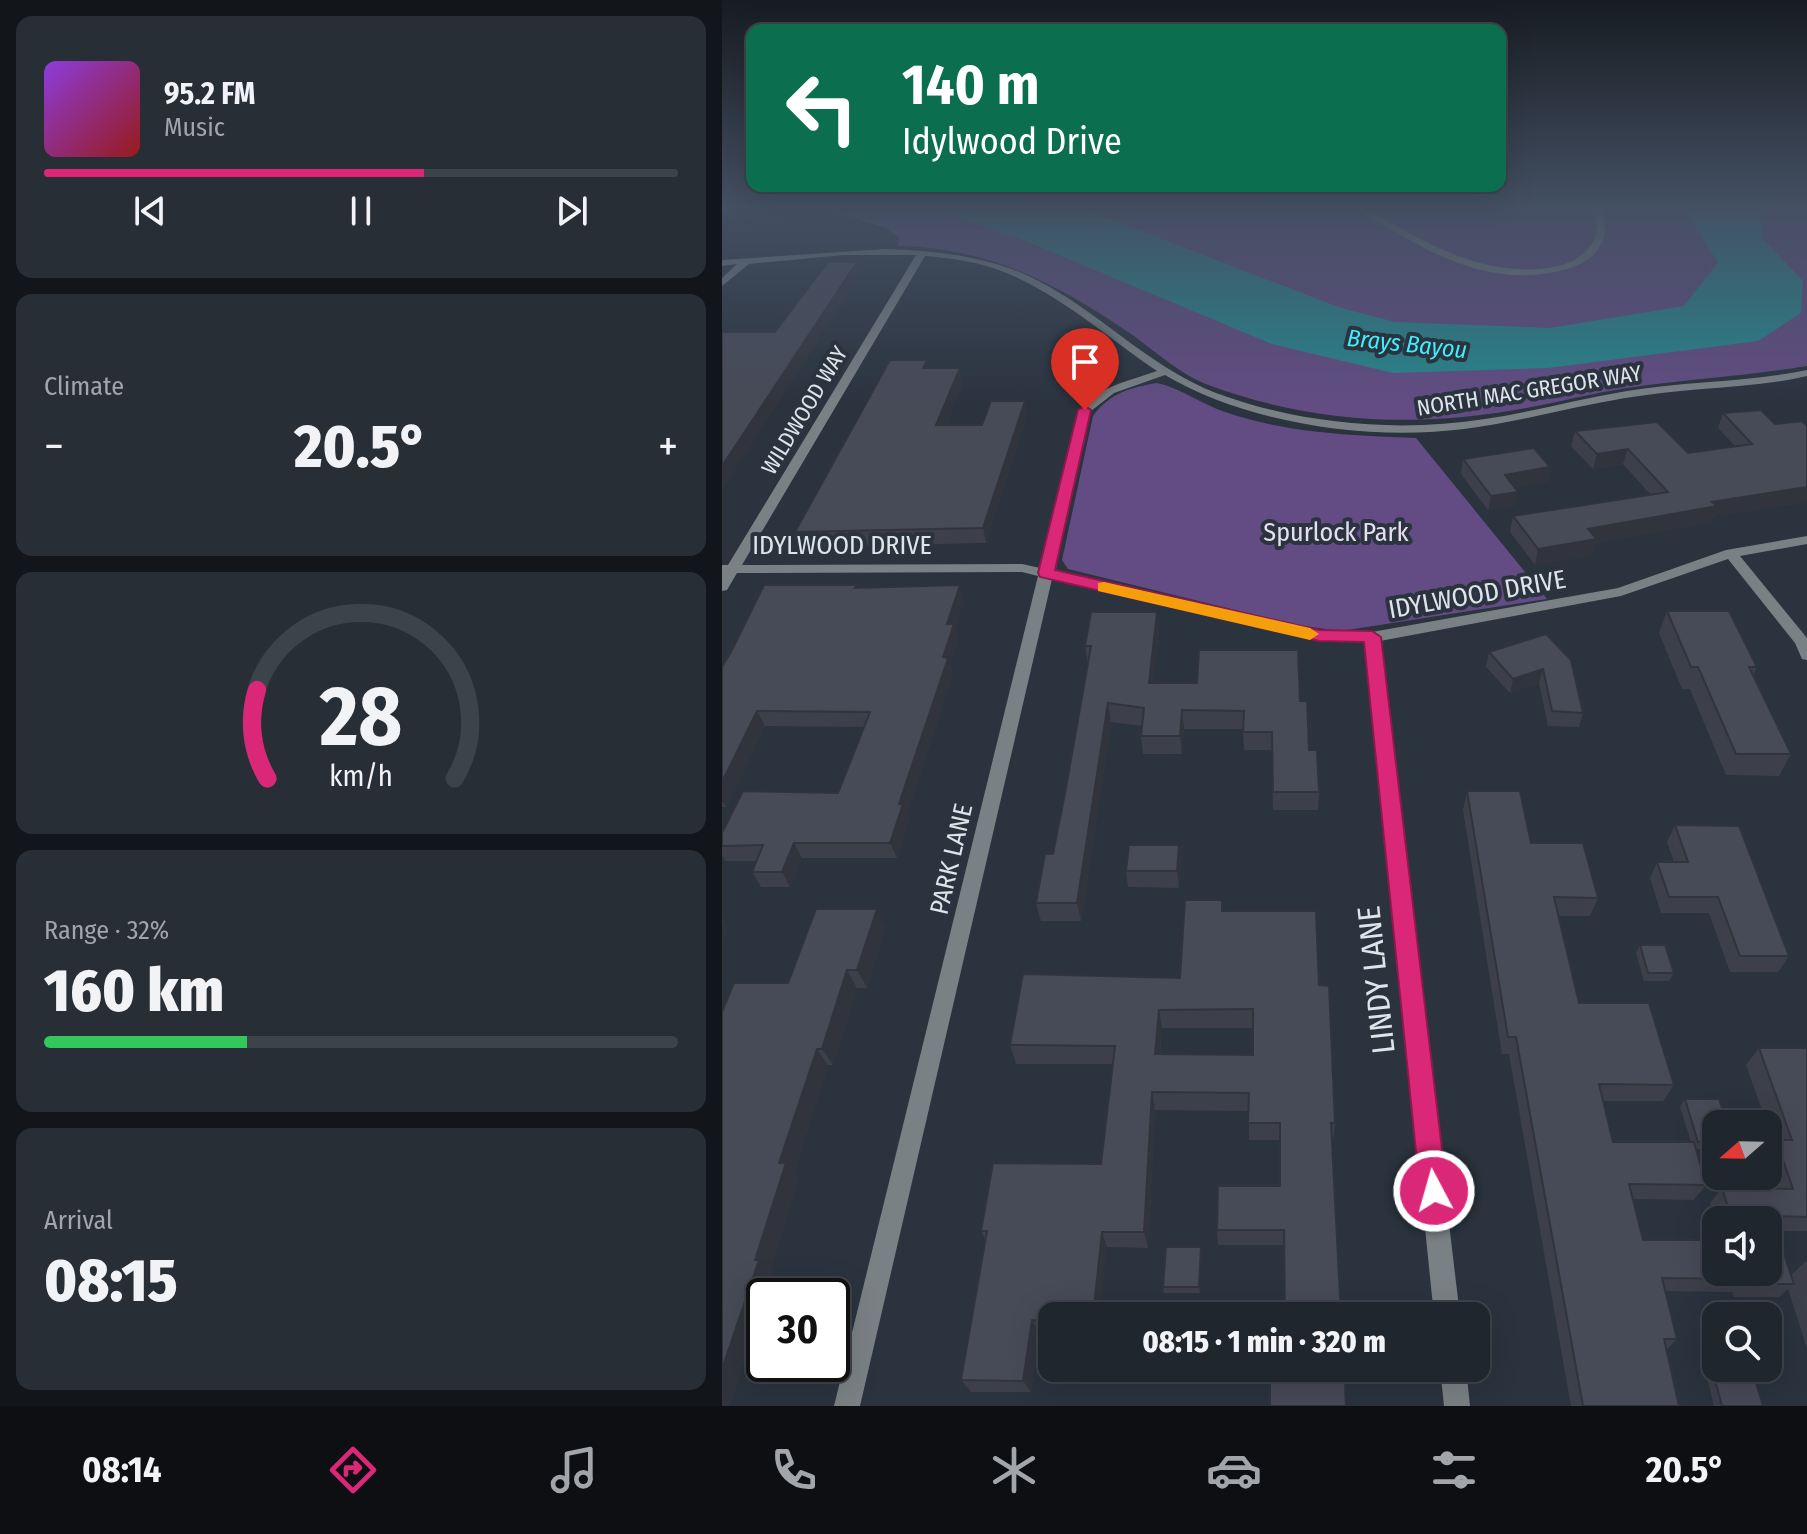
<!DOCTYPE html>
<html lang="en">
<head>
<meta charset="utf-8">
<style>
  body { margin:0; font-family:"Fira Sans Condensed",sans-serif; background:#282e36; color:#f1f3f6; height:100vh; display:flex; flex-direction:column; font-size:30px; white-space:nowrap }
  * { box-sizing:border-box; margin:0 }
  p { font-size:26px; color:#a2a5aa }
  .icon { flex:none; width:44px; height:44px; fill:none; stroke:currentColor; stroke-width:2; stroke-linecap:round; stroke-linejoin:round }
  .map { position:relative; flex:1; overflow:hidden }
  .drawer { display:flex; flex-direction:column; gap:16px; padding:16px; background:#121519; width:722px }
  .drawer>* { flex:none }
  .top-card { position:absolute; left:24px; top:24px; width:760px; height:168px; border-radius:16px; box-shadow:0 8px 32px #0002,0 0 0 2px #3d434a; background:#0b6e4f; color:#fff; overflow:hidden }
  .needle { width:52px; rotate:250deg }
  .tools { position:absolute; left:980px; top:1110px; display:grid; gap:16px }
  .tools a { display:grid; place-items:center; width:80px; height:80px; border-radius:16px; background:#20262e; box-shadow:0 8px 32px #0002,0 0 0 2px #3d434a; font-size:40px }
  .speed { position:absolute; left:24px; top:1278px; display:flex; gap:16px; font-size:40px; font-weight:700; text-align:center }
  .speed>* { display:grid; place-content:center; width:104px; height:104px; border-radius:50%; background:#20262e; box-shadow:0 8px 32px #0002,0 0 0 2px #3d434a; line-height:1 }
  .speed .limit { border:4px solid #111; border-radius:12px; background:#fff; color:#111 }
  .pin { position:absolute; display:grid; place-items:center; width:68px; height:68px; color:#fff; margin:-82px -34px; border-radius:50% 50% 50% 0; rotate:-45deg; box-shadow:0 0 8px #0007 }
  .pin .icon { rotate:45deg }
  .me { position:absolute; width:88px; margin:-44px; rotate:354deg; stroke-linejoin:round; filter:drop-shadow(0 0 6px #0008) }
  .turn { display:flex; align-items:center; gap:28px; height:168px; padding:0 24px; font-size:36px }
  .turn .icon { width:104px; height:104px; stroke-width:2.5 }
  .turn b { display:block; font-size:56px; line-height:68px }
  .big { font-size:60px; font-weight:800; line-height:1.1 }
  .drawer .widget { flex:1; display:flex; flex-direction:column; justify-content:center; gap:12px; min-width:0; padding:0 28px; border-radius:16px; background:#282e36 }
  .drawer .dial { align-items:center; gap:0 }
  .dial svg { height:208px; overflow:visible; fill:none; stroke:#3d434a; stroke-width:7; stroke-linecap:round; text-anchor:middle }
  .dial text { fill:#f1f3f6; stroke:none }
  .song { display:flex; align-items:center; gap:24px }
  .cover { width:96px; height:96px; border-radius:12px; background:linear-gradient(135deg,hsl(270 70% 55%),hsl(0 70% 35%)) }
  .played { height:8px; border-radius:4px; background:linear-gradient(90deg,#db2777 60%,#3d434a 60%) }
  .keys { display:flex; justify-content:space-around; direction:ltr }
  .heat { display:flex; justify-content:space-between; align-items:center; font-size:44px; direction:ltr }
  .charge { height:12px; border-radius:6px; background:linear-gradient(90deg,#34c759 32%,#3d434a 0) }
  .trip { position:absolute; left:316px; top:1302px; width:452px; height:80px; border-radius:16px; background:#20262e; box-shadow:0 8px 32px #0002,0 0 0 2px #3d434a; font-weight:800; line-height:80px; text-align:center }
  .dock { display:flex; height:128px; justify-content:space-around; align-items:center; background:#0d0f12; color:#a2a5aa }
  .dock .icon { width:56px; height:56px }
  .dock .selected { color:#db2777 }
  .dock b { font-size:36px; color:#f1f3f6 }
  main { display:flex; flex:1; min-height:0 }
  .map>svg:first-child { display:block }
</style>
</head>
<body>
<main>
<section class="drawer">
<div class="widget">
<div class="song"><i class="cover"></i><div><b>95.2 FM</b><p>Music</p></div></div>
<div class="played"></div>
<div class="keys"><svg class="icon" aria-label="previous" viewBox="0 0 24 24"><path d="M18 5L8 12l10 7zM5 5v14"/></svg><svg class="icon" aria-label="pause" viewBox="0 0 24 24"><path d="M8 5v14M16 5v14"/></svg><svg class="icon" aria-label="next" viewBox="0 0 24 24"><path d="M6 5l10 7-10 7zM19 5v14"/></svg></div>
</div>
<div class="widget"><p>Climate</p>
<div class="heat"><a>−</a><b class="big">20.5°</b><a>+</a></div>
</div>
<div class="widget dial"><svg viewBox="0 0 100 80">
<path d="M14 69A42 42 0 1 1 86 69"/>
<path d="M14 69A42 42 0 0 1 10 35" stroke="#db2777"/>
<text x="50" y="56" font-size="32" font-weight="700">28</text>
<text x="50" y="72" font-size="11">km/h</text>
</svg></div>
<div class="widget"><p>Range · 32%</p><b class="big">160 km</b><div class="charge"></div></div>
<div class="widget"><p>Arrival</p><b class="big">08:15</b></div>
</section>
<div class="map">
<svg width="1085" height="1406" viewBox="0 0 1085 1406">
  <rect width="100%" height="100%" fill="#2a333e"/>
  <g fill="#624c83">
    <path d="M96 207H1085V366C1025 376 965 379 905 388 865 394 826 405 787 411 686 428 585 421 489 386 458 375 435 352 409 334 337 284 265 247 176 246L177 237 164 228Z"/>
    <path d="M435 383C458 388 480 404 503 412 564 433 630 436 694 438L825 599 619 631 575 625 346 569 340 560 371 416C386 394 409 387 435 383Z"/>
  </g>
  <path fill="#27868e" d="M207 207H357L619 308 673 322 828 328 962 306 996 262 961 207H1048L1039 216 1041 239 1081 281 1079 313 1036 341 826 368 671 373 550 344 296 238Z"/>
  <g fill="none" stroke-linecap="round" stroke-linejoin="round">
    <path fill="#7a8185" fill-rule="evenodd" d="M632 207H641C698 239 751 274 819 269 835 267 853 263 864 251 878 238 877 222 868 207H876C886 222 886 237 874 252 865 263 851 268 837 271 776 286 720 260 668 229 656 222 643 216 632 207Z"/>
    <g fill="#7a8185" fill-rule="evenodd">
      <path d="M163 249C220 251 276 257 326 286 384 319 432 369 494 393 577 424 675 433 763 419 810 412 857 399 905 391 965 381 1026 382 1085 370V376L1066 380C1012 388 957 389 903 398 849 407 797 422 742 429 647 441 526 424 443 375L392 393 369 411 332 571 597 631 650 632 896 588 1004 550 1085 536V544L1018 556 1085 638V660L1080 659 1073 643 1006 559 899 596 658 641 738 1316H712L643 642 597 641 330 579 138 1406H112L316 576 300 572 15 573 5 590 0 591V565H6L194 255H121L27 264 0 286V278L15 264 0 266V260ZM203 256C229 258 257 262 282 272 339 295 385 337 435 371 407 381 377 386 357 410L318 568 300 564 20 565Z"/>
      <path d="M718 1368H744L748 1406H722Z"/>
    </g>
  </g>
  <g fill="#3d404b" fill-rule="evenodd">
    <path d="M207 368 241 382 224 425H260L305 415 264 543 79 547 73 532Z"/>
    <path d="M1001 413 1053 424 1085 426V502L991 516 989 522 874 543 870 555 813 565 788 532 791 516 929 495 901 464 871 469 849 446 853 431 966 453 1013 446 996 428Z"/>
    <path d="M741 459 828 467 825 482 793 487V506L766 510 739 474Z"/>
    <path d="M136 588 242 600 233 628 236 639 228 664 231 673 185 814 187 820 175 858H80L68 887H39L30 872 35 861H3L0 855V833L116 793 142 727 43 726 4 807H0V667Z"/>
    <path d="M945 611 1035 667 1031 676 1069 754 1057 776 1004 775 968 689H960L937 633Z"/>
    <path d="M437 630 431 683 578 701 597 792 596 810H551L550 750H522L521 729H462L460 754H421L419 736 420 726 389 722 359 921H319L314 903 331 854 344 788 366 664 363 646Z"/>
    <path d="M824 634 861 713 857 727 826 726 817 683 788 693 764 667 767 652Z"/>
    <path d="M745 791 876 898 868 916H837L857 1003 952 1085 941 1101H881L891 1142H969L958 1107 963 1099 994 1124V1149H974L984 1185 972 1200 911 1199 921 1240 994 1272 1046 1220H994V1225L988 1203 1000 1188 1051 1189 1046 1173V1150L1051 1143 1046 1124H1045L1024 1065 1037 1048H1085V1231H1054L1069 1275 1083 1262H1085V1349L1066 1289 1057 1297H1012L1010 1292 943 1291 955 1339 944 1350 957 1406H849L787 1054H780L741 810Z"/>
    <path d="M953 825 1067 956 1056 972H1008L987 913H939L928 878 935 862H952L945 842Z"/>
    <path d="M457 845 459 862 457 888 406 887 404 871Z"/>
    <path d="M501 911 597 985 613 1123 611 1141H609L619 1316H562V1245H496L495 1230 557 1186V1140H527V1111L433 1110 426 1248 385 1247 330 1316V1334L317 1333 309 1392H249L239 1380 263 1240 259 1231 379 1164 391 1064H294L288 1045 458 978ZM440 1028H531V1055L438 1054Z"/>
    <path d="M163 927 145 988H135L111 1065H106L72 1172 77 1178 48 1270 51 1273 7 1406 66 983Z"/>
    <path d="M918 945 952 973 947 981H922L914 953Z"/>
    <path d="M479 1247 478 1293H442L441 1287Z"/>
    <path d="M991 1372 1041 1406H992L985 1377Z"/>
  </g>
  <g fill="#32343d">
    <path d="M135 262 139 274 0 491V466Z"/>
    <path d="M238 368 241 382 218 439 214 425Z"/>
    <path d="M303 401 305 415 264 543 261 528Z"/>
    <path d="M906 449 901 464 871 469 875 454Z"/>
    <path d="M828 467 825 482 780 489 783 475Z"/>
    <path d="M1085 487V502L991 516 989 522 874 543 870 555 813 565 816 549 866 529 990 502Z"/>
    <path d="M796 492 793 506 766 510 769 496Z"/>
    <path d="M238 585 242 600 233 628 236 639 228 664 231 673 185 814 187 820 175 858 168 843 177 804 221 657 225 624Z"/>
    <path d="M435 612 437 630 429 701 427 683Z"/>
    <path d="M821 669 817 683 788 693 791 679Z"/>
    <path d="M386 703 389 722 359 921 355 903Z"/>
    <path d="M460 710 462 729 460 754 458 736Z"/>
    <path d="M35 711 43 726 4 807 0 801V782Z"/>
    <path d="M72 843 80 858 68 887 60 872Z"/>
    <path d="M457 845 459 862 457 888 455 871Z"/>
    <path d="M155 909 163 927 145 988 135 970Z"/>
    <path d="M0 915 7 927 0 944Z"/>
    <path d="M125 970 135 988 111 1065 100 1049Z"/>
    <path d="M437 1010 440 1028 436 1072 433 1054Z"/>
    <path d="M95 1049 106 1065 72 1172 77 1178 48 1270 51 1273 44 1296H42V1301L7 1406H0V1369L33 1260 57 1163Z"/>
    <path d="M430 1092 433 1110 426 1248 422 1232Z"/>
    <path d="M380 1232 385 1247 378 1316H371Z"/>
    <path d="M479 1247 480 1253 478 1293 477 1287Z"/>
    <path d="M310 1320 317 1333 309 1392 301 1381Z"/>
  </g>
  <g fill="#474a57" stroke="#32343d" stroke-width="2" fill-rule="evenodd">
    <path d="M106 262H135L0 466V332H53Z"/>
    <path d="M168 360H205L201 368H238L214 425H260L269 401H303L261 528 73 532Z"/>
    <path d="M1039 410 1053 424 1080 421 1085 426V487L990 502 995 506 866 529 875 539 816 549 791 516 946 492 906 449 875 454 853 431 935 422 966 453 1030 444 1001 413Z"/>
    <path d="M812 448 828 467 783 475 796 492 769 496 741 459Z"/>
    <path d="M42 585H135L133 588 238 585 225 624H232L221 657 226 658 177 804H181L168 843H72L60 872H30L41 845 0 846V833L21 791 116 793 148 712 35 711 0 782V667L10 650Z"/>
    <path d="M945 611H1007L1035 667H1027L1069 754H1014L976 667H969Z"/>
    <path d="M369 612H435L427 683H475L477 650H576L578 701H585L587 750H595L597 792H551L550 732H521L522 711 460 710 458 736H419L422 708 386 703 355 903H314L323 854H331L344 788 369 646H363Z"/>
    <path d="M824 634 849 660 861 713 830 711 821 669 791 679 767 652Z"/>
    <path d="M745 791H798L809 843H861L876 898 832 897 857 1003H927L952 1085 877 1084 891 1142H972L984 1185 907 1184 921 1240H994V1272H1046V1220H1010L1000 1188 1071 1189 1054 1140H1070L1037 1048H1085V1217L1049 1216 1072 1284H1026L1024 1279 940 1278 955 1339H942L957 1406H861L794 1037H786Z"/>
    <path d="M953 825 1017 826 1067 956H1018L996 897H947L935 862H966Z"/>
    <path d="M407 845H457L455 871H404Z"/>
    <path d="M463 900H500V911H594L597 985 607 986 613 1123H609L619 1316H563L562 1230H495L496 1186H558V1123H526L527 1093 430 1092 422 1232H380L371 1316H330V1321L310 1320 301 1381 239 1380 265 1231H259L271 1163 379 1164 393 1046 288 1045 301 974 458 978ZM531 1009V1055L433 1054 437 1010Z"/>
    <path d="M94 909H155L135 970H125L100 1049H95L57 1163H64L33 1260H37L0 1369V1012L12 983H66Z"/>
    <path d="M918 945H943L952 973H926Z"/>
    <path d="M963 1099H997L1005 1124H994V1142H976Z"/>
    <path d="M444 1247H479L477 1287H441Z"/>
    <path d="M564 1368H622L624 1406H548V1377H564Z"/>
    <path d="M991 1372 1031 1373 1041 1406H1000Z"/>
  </g>
  <linearGradient id="sky" x2="0" y2="1"><stop stop-color="#171c22"/><stop offset="0.51" stop-color="#445063"/><stop offset="1" stop-color="#445063" stop-opacity="0"/></linearGradient>
  <rect width="1085" height="404" fill="url(#sky)"/>
  <path fill="#db2777" stroke="#8e194d" stroke-width="2" d="M363 406 369 410 333 570 597 630 650 631 659 637 725 1191 721 1201 712 1205 702 1201 698 1191 642 642 597 641 318 577 316 573 356 410Z"/>
  <path fill="#f59e0b" d="M382 582 588 628 597 634 588 640 376 591V583Z"/>
  <g text-anchor="middle" stroke-width="8" stroke-linejoin="round" paint-order="stroke">
    <g font-size="22" fill="#dfe4eb" stroke="#2a333e">
      <text transform="translate(807 390) rotate(-9)" y="8">NORTH MAC GREGOR WAY</text>
      <text transform="translate(82 410) rotate(-59)" y="8">WILDWOOD WAY</text>
    </g>
    <g font-size="24" font-style="italic" fill="#3eeffe" stroke="#2a333e">
      <text transform="translate(685 344) rotate(6)" y="8">Brays Bayou</text>
    </g>
    <g font-size="26" fill="#e6dff2" stroke="#2a333e">
      <text x="614" y="541">Spurlock Park</text>
    </g>
    <g font-size="26" fill="#dfe4eb" stroke="#2a333e">
      <text x="120" y="554">IDYLWOOD DRIVE</text>
      <text transform="translate(755 594) rotate(-10)" y="9">IDYLWOOD DRIVE</text>
      <text transform="translate(229 859) rotate(-77)" y="9">PARK LANE</text>
    </g>
    <g font-size="32" fill="#dfe4eb" stroke="#2a333e">
      <text transform="translate(654 980) rotate(-96)" y="11">LINDY LANE</text>
    </g>
  </g>
</svg>
<div class="tools">
<a><svg class="needle" viewBox="-14 -14 28 28"><path d="M0-13l5 13h-10z" fill="#e53935"/><path d="M0 13l5-13h-10z" fill="#a2a5aa"/></svg></a>
<a><svg class="icon" aria-label="sound" viewBox="0 0 24 24"><path d="M4 9h4l5-4v14l-5-4H4zM17 9q2 3 0 6"/></svg></a>
<a><svg class="icon" aria-label="search" viewBox="0 0 24 24"><circle cx="10" cy="10" r="6"/><path d="M15 15l6 6"/></svg></a>
</div>
<div class="speed"><div class="limit">30</div></div>
<div class="pin" style="left:363px;top:410px;background:#d93025"><svg class="icon" aria-label="arrive" viewBox="0 0 24 24"><path d="M6 21V4h12l-3 4 3 4H6"/></svg></div>
<svg class="me" style="left:712px;top:1191px" viewBox="-20 -20 40 40"><circle r="17" fill="#db2777" stroke="#fff" stroke-width="3"/><path d="M0-11L8 9 0 5-8 9z" fill="#fff"/></svg>
<div class="trip">08:15 · 1 min · 320 m</div>
<div class="top-card">
<div class="turn"><svg class="icon" aria-label="left" viewBox="0 0 24 24"><path d="M17 20v-9H6M10 6l-5 5 5 5"/></svg><div><b>140 m</b>Idylwood Drive</div></div>
</div>
</div>
</main>
<nav class="dock">
<b>08:14</b>
<svg class="icon selected" aria-label="directions" viewBox="0 0 24 24"><path d="M12 3l9 9-9 9-9-9zM9 14v-3h6M13 9l2 2-2 2"/></svg>
<svg class="icon" aria-label="music" viewBox="0 0 24 24"><path d="M9 18V5l10-2v13"/><circle cx="6" cy="18" r="3"/><circle cx="16" cy="16" r="3"/></svg>
<svg class="icon" aria-label="phone" viewBox="0 0 24 24"><path d="M5 4h4l2 5-3 2q2 4 5 5l2-3 5 2v4C11 20 4 13 5 4z"/></svg>
<svg class="icon" aria-label="climate" viewBox="0 0 24 24"><path d="M12 3v18M4 7l16 10M4 17L20 7"/></svg>
<svg class="icon" aria-label="car" viewBox="0 0 24 24"><path d="M5 17H2v-5l4-1 3-4h7l3 4 3 1v5h-3M9 17h6M6 11h13"/><circle cx="7" cy="17" r="2"/><circle cx="17" cy="17" r="2"/></svg>
<svg class="icon" aria-label="filters" viewBox="0 0 24 24"><path d="M4 7h16M4 17h16"/><circle cx="9" cy="7" r="2"/><circle cx="15" cy="17" r="2"/></svg>
<b>20.5°</b>
</nav>
</body>
</html>
